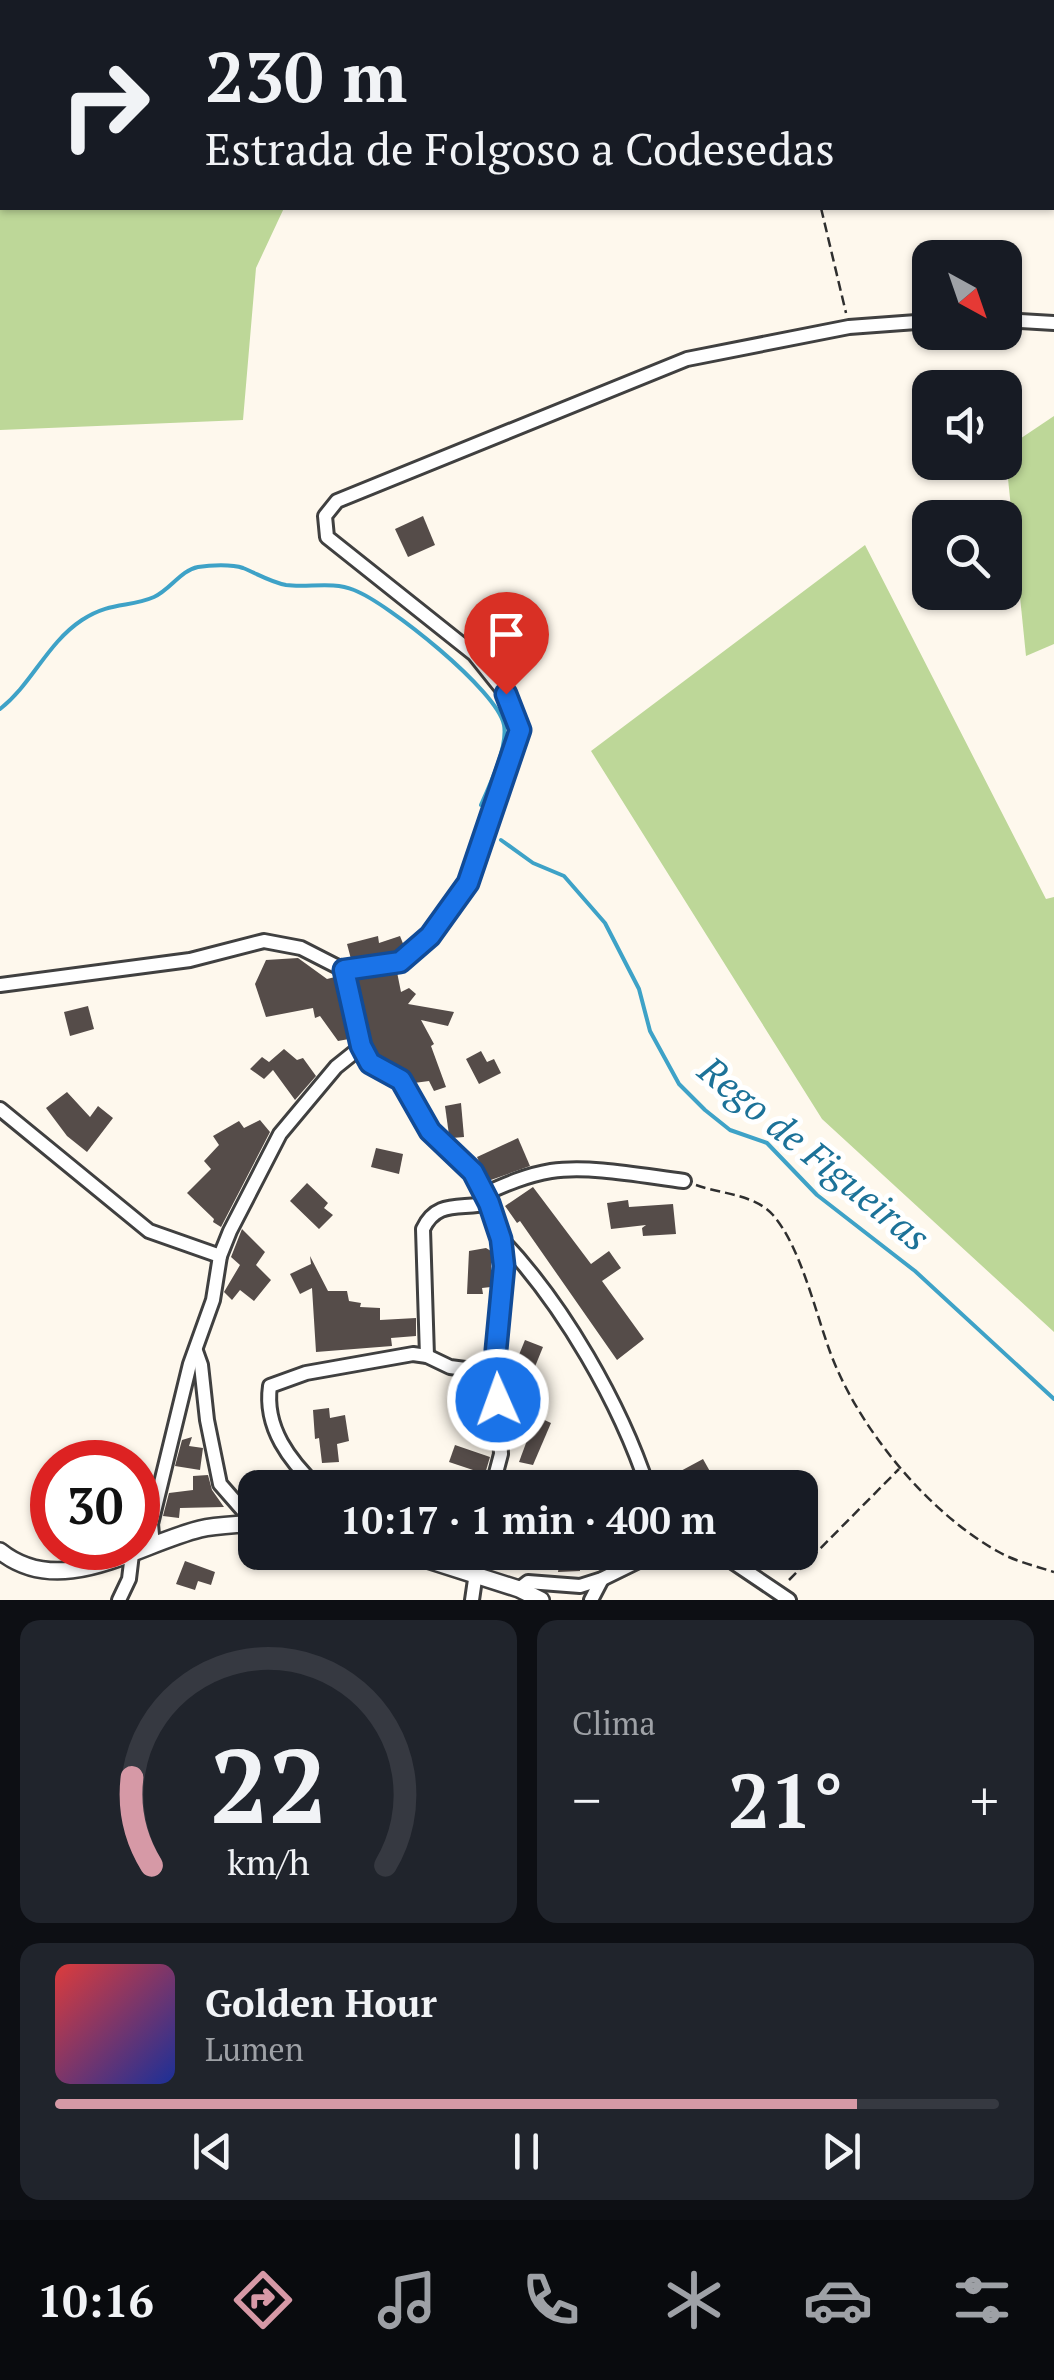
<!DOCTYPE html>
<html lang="es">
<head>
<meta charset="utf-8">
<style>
  body { margin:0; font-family:"PT Serif",serif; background:#20242c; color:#f1f3f6; height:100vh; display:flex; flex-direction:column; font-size:38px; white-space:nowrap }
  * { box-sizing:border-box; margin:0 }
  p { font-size:32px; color:#9ea1a6 }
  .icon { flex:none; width:55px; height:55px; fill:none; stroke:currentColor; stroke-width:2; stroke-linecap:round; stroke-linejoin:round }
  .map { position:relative; height:1600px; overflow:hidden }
  .details { display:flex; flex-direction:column; gap:20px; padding:20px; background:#0d0f14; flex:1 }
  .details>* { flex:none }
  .top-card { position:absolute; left:0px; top:0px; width:1055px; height:210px; box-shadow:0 2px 8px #0004; background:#171b24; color:#f1f3f6; overflow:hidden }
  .needle { width:65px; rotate:140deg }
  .tools { position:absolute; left:912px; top:240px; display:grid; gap:20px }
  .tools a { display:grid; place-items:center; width:110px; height:110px; border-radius:20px; background:#171b24; box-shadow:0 2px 8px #0004; font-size:50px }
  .speed { position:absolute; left:30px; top:1440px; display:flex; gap:20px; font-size:50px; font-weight:700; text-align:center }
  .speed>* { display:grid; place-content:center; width:130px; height:130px; border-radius:50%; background:#171b24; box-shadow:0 2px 8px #0004; line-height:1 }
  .speed .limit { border:15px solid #d22; background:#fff; color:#111 }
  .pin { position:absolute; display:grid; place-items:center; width:85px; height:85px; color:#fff; margin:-102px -42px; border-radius:50% 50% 50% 0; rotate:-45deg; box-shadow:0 0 10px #0007 }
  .pin .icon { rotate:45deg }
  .me { position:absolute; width:110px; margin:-55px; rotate:358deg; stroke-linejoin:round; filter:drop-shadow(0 0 8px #0008) }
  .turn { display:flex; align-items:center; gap:35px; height:210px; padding:0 40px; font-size:45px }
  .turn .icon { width:130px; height:130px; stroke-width:2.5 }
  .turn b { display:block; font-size:70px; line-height:85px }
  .big { font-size:75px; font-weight:700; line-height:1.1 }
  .details .card { flex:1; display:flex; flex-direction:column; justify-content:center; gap:15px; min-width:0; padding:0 35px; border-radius:20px; background:#20242c }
  .details .dial { align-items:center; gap:0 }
  .dial svg { height:260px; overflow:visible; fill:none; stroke:#363941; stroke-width:7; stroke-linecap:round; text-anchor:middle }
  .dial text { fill:#f1f3f6; stroke:none }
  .song { display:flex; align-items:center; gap:30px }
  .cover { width:120px; height:120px; border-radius:15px; background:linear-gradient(135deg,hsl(0 70% 55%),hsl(230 70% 35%)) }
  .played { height:10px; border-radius:5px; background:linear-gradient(90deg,#d699a6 85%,#363941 85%) }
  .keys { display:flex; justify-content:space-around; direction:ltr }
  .heat { display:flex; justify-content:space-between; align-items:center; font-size:55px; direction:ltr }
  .details .tiles { flex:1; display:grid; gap:20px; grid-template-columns:1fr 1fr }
  .card:last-child { grid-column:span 2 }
  .trip { position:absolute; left:238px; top:1470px; width:580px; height:100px; border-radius:20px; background:#171b24; box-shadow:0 2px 8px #0004; font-weight:700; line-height:100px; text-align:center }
  .tab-bar { display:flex; height:160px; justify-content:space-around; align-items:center; background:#090b0e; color:#9ea1a6 }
  .tab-bar .icon { width:70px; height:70px }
  .tab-bar .selected { color:#d699a6 }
  .tab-bar b { font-size:45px; color:#f1f3f6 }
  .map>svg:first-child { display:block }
</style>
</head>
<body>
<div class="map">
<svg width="1054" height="1600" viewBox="0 0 1054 1600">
  <rect width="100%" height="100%" fill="#fef8ed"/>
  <g fill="#bdd798">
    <path d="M0 0H356V2H2V208H284L256 268 243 420 0 430Z"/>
    <path d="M600 0H1054V137L1052 2Z"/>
    <path d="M1054 416V644L1026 656 1005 449Z"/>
    <path d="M865 545 1046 899 1054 897V1332L822 1119 591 751Z"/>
  </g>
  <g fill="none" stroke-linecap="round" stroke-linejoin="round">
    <g stroke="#3ea2c7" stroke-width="4">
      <path d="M633 0 635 2"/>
      <path d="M1052 164 1054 165"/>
      <path d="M0 709C32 684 47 643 82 620 111 601 129 608 154 597 170 590 181 570 198 567 210 565 232 564 243 568 258 574 270 582 286 585 308 588 332 581 354 590 388 603 498 691 504 725 508 746 490 785 481 805"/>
      <path d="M501 840 533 863 564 876 605 923 639 989 650 1031 679 1084 705 1110 730 1130 767 1143 817 1195 915 1271 1054 1399"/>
    </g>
  </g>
  <g fill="#554c49">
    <path d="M423 516 435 545 408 557 395 529Z"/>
    <path d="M378 936 379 943 400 936 404 946 394 953 351 959 347 944Z"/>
    <path d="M298 958 327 979 335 977 349 1039 338 1041 320 1016 315 1018 313 1008 266 1017 255 984 266 960Z"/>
    <path d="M397 972 401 992 409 988 416 994 408 1004 454 1012 448 1026 421 1020 434 1044 431 1046 446 1087 434 1091 429 1081 414 1083 406 1071 377 1056 370 1043 356 978Z"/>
    <path d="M88 1006 94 1029 70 1036 64 1012Z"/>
    <path d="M284 1049 297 1060 303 1058 316 1076 295 1100 273 1070 264 1079 250 1069 262 1057 269 1062Z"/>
    <path d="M481 1051 487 1062 494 1059 501 1073 479 1084 466 1059Z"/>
    <path d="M67 1092 90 1117 98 1106 113 1118 87 1152 67 1136 46 1108Z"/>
    <path d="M461 1103 464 1137 452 1138 449 1135 445 1106Z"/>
    <path d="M260 1120 270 1132 221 1227 213 1222 214 1219 187 1193 211 1169 204 1161 219 1145 213 1136 239 1121 244 1128Z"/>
    <path d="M518 1138 530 1166 488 1181 477 1157Z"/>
    <path d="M376 1148 403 1154 399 1174 371 1167Z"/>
    <path d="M307 1183 328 1203 324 1208 333 1215 319 1229 290 1201Z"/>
    <path d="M533 1187 591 1264 609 1251 621 1268 602 1281 644 1339 617 1360 520 1221 517 1223 505 1206Z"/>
    <path d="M628 1200 629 1207 673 1204 676 1234 643 1236 642 1228 646 1225 611 1229 607 1203Z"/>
    <path d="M242 1229 265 1252 256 1265 271 1280 254 1301 240 1290 232 1300 224 1292 240 1265 231 1257Z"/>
    <path d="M486 1248 491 1251V1287L482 1288 483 1294H467L469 1251Z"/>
    <path d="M310 1256 328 1291H347L349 1301 361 1303 360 1307 380 1308V1320L416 1318V1336L391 1338 392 1346 316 1352 312 1288 300 1294 290 1274 311 1264Z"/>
    <path d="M525 1340 543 1347 532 1374 514 1367Z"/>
    <path d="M329 1408 330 1418 345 1415 349 1441 337 1444 339 1462 322 1463 319 1438 315 1439 313 1410Z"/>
    <path d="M536 1416 551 1423 533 1465 519 1462Z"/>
    <path d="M192 1437 189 1446 203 1448 200 1470 175 1466 182 1440Z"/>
    <path d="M455 1445 490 1457 485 1474 449 1462Z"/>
    <path d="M703 1459 712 1475 708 1478 713 1488H668L664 1480Z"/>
    <path d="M208 1475 212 1490 224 1507 180 1508 179 1518 163 1516 169 1493 193 1490V1476Z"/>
    <path d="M493 1552H580V1571L558 1572 559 1565 493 1566Z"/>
    <path d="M185 1561 215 1572 211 1585 198 1581 195 1590 176 1584Z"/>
  </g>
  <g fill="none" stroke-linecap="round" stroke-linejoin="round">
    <defs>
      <g id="minor">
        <path d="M1005 320 1054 323"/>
        <path d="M344 970 400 962 430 936 468 883 519 730 506 694 474 654 327 537 325 516 337 501 687 359 849 327 930 321"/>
        <path d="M344 970 361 1047 370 1063 401 1080 430 1131 473 1172 501 1239 504 1266 496 1350 501 1454 492 1488"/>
        <path d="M0 985 190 960 264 941 301 948 344 970"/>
        <path d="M0 1109 149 1231 220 1256"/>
        <path d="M484 1194C506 1184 527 1175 551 1171 590 1165 644 1176 684 1181"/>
        <path d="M501 1239C563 1304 620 1403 648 1488"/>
        <path d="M196 1351 201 1365 207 1420 220 1484 254 1523"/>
        <path d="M427 1356 423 1229C437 1199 461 1210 489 1203"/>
        <path d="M318 1488C290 1461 264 1428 270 1386L306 1373 413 1354 427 1356 450 1367 496 1373"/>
        <path d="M153 1545 151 1524 190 1364 213 1300 220 1256 230 1231 280 1134 336 1067 361 1047"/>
        <path d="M718 1552 789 1600"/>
        <path d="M519 1589 528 1582 580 1586 602 1579 657 1552"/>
        <path d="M119 1600 129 1579 132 1554"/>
        <path d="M472 1600 479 1552"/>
        <path d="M591 1600 602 1579"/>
      </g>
      <g id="tertiary">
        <path d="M0 1551C61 1600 136 1545 200 1529 217 1525 237 1525 255 1523"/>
        <path d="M403 1552 519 1589 541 1600"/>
      </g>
    </defs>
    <use href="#minor" stroke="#404040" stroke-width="18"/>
    <use href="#tertiary" stroke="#404040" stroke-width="20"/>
    <g stroke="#2f2f2f" stroke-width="2.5" stroke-dasharray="10 5" stroke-linecap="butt">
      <path d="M860 2 861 0"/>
      <path d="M821 208 846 313"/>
      <path d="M696 1185C721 1194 754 1194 773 1215 800 1246 815 1310 829 1349 856 1425 926 1511 997 1551 1014 1561 1035 1566 1054 1572"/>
      <path d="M789 1580 899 1469"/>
    </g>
    <use href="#minor" stroke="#fff" stroke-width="12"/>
    <use href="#tertiary" stroke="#fff" stroke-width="15"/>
  </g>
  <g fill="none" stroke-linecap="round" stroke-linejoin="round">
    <defs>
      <path id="route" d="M498 1400 496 1350 504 1266 501 1239 489 1203 473 1172 430 1131 401 1080 370 1063 361 1046 344 970 400 962 430 936 468 883 520 730 506 694"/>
    </defs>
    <use href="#route" stroke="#114b97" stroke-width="25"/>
    <use href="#route" stroke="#1a73e8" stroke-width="18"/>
  </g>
  <g text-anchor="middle" stroke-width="10" stroke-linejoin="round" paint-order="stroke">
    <g font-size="38" font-style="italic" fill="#1c7298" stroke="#fff">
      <text transform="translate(814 1154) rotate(39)" y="13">Rego de Figueiras</text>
    </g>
  </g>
</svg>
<div class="tools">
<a><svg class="needle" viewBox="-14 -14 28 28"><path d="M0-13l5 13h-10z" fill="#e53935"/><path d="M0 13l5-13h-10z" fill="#9ea1a6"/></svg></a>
<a><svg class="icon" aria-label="sound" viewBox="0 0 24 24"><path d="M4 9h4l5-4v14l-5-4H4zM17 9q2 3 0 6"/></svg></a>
<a><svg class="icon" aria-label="search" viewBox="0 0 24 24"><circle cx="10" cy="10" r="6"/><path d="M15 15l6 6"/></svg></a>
</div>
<div class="speed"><div class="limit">30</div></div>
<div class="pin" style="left:506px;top:694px;background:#d93025"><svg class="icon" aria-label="arrive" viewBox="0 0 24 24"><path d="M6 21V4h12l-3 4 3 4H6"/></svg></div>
<svg class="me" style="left:498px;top:1400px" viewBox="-20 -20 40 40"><circle r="17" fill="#1a73e8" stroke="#fff" stroke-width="3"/><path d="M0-11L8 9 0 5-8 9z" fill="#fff"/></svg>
<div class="trip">10:17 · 1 min · 400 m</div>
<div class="top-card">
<div class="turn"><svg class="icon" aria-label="right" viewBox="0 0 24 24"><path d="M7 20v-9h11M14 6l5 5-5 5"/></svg><div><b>230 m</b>Estrada de Folgoso a Codesedas</div></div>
</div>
</div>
<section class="details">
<div class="tiles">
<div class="card dial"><svg viewBox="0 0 100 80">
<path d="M14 69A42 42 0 1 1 86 69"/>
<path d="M14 69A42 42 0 0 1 8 42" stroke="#d699a6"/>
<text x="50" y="56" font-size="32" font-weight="700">22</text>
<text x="50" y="72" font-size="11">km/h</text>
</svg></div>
<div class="card"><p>Clima</p>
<div class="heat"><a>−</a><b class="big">21°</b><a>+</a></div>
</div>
<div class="card">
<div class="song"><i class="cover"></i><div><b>Golden Hour</b><p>Lumen</p></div></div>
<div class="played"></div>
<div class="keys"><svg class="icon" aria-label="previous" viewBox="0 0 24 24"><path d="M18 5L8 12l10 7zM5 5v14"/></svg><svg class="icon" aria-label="pause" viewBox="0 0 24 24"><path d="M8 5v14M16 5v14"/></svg><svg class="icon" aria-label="next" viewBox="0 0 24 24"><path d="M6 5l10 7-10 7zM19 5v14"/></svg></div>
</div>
</div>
</section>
<nav class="tab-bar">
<b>10:16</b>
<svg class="icon selected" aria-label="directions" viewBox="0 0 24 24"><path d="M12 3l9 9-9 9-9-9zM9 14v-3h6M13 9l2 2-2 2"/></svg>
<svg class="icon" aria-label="music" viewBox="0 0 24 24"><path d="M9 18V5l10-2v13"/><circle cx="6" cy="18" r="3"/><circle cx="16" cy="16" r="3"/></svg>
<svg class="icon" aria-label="phone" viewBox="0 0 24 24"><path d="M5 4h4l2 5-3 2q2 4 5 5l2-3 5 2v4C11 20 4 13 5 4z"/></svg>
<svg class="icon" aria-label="climate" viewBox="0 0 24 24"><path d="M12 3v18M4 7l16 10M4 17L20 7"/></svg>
<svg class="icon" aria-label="car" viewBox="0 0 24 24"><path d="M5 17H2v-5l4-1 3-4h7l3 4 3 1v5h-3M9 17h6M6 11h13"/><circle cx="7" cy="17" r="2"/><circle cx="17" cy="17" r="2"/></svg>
<svg class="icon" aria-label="filters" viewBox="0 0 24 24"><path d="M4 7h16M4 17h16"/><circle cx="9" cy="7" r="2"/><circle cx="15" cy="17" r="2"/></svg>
</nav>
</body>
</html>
